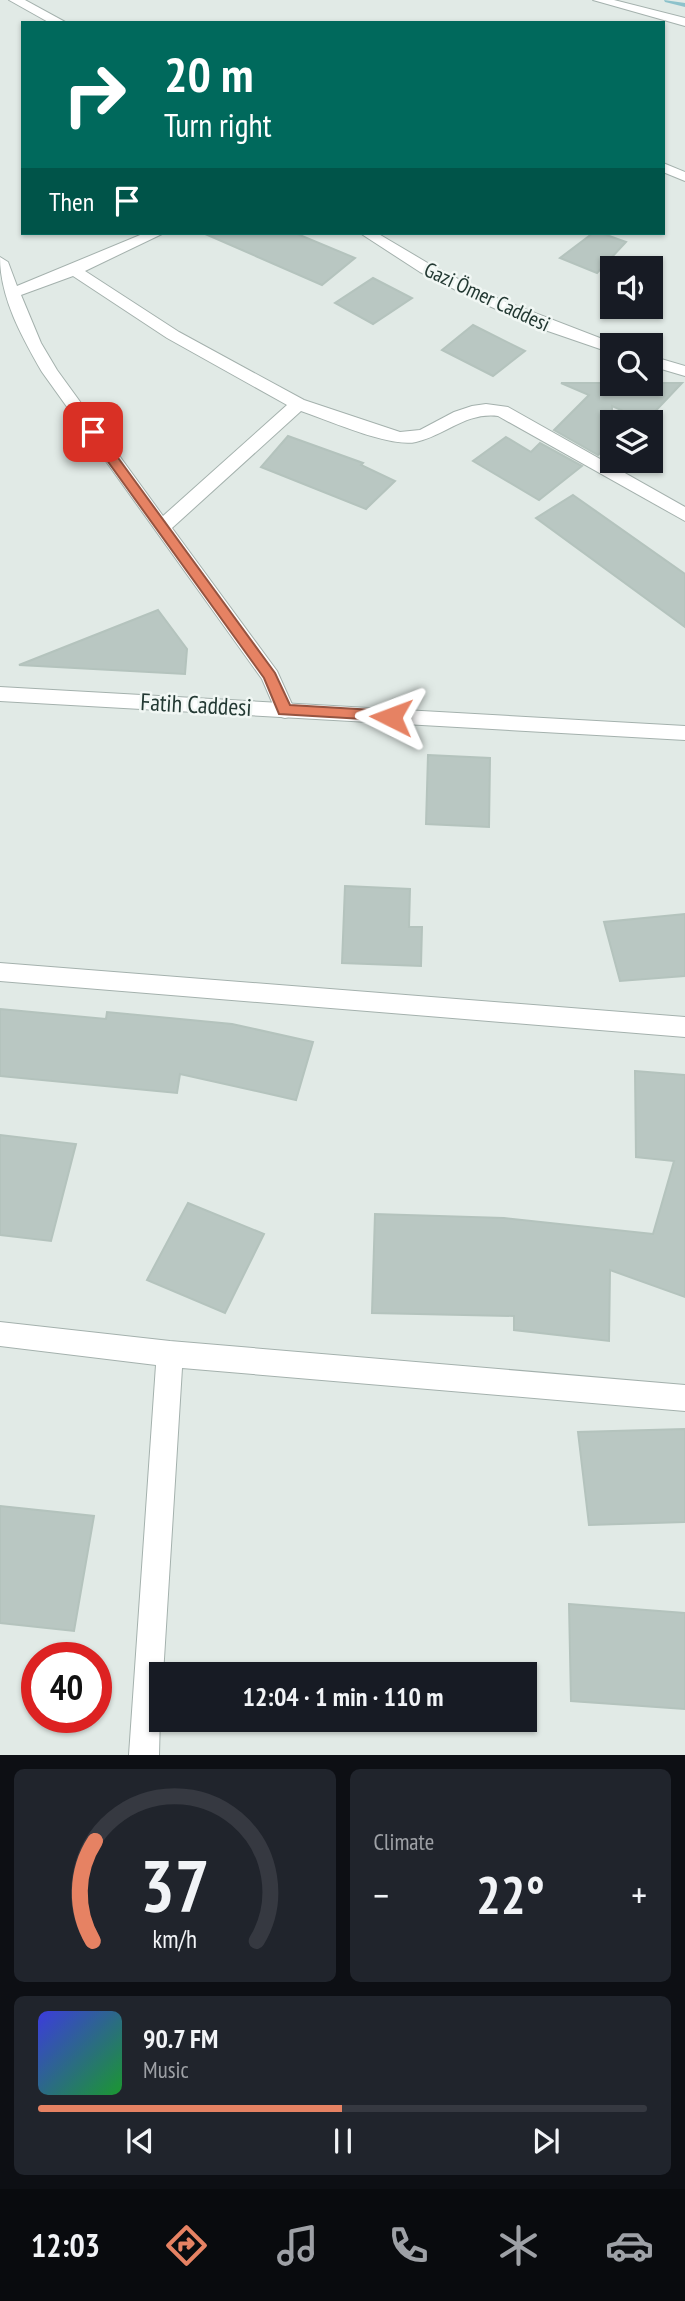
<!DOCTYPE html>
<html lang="en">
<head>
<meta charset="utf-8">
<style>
  body { margin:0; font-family:"PT Sans Narrow",sans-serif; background:#20242c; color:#f1f3f6; height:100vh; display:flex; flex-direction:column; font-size:26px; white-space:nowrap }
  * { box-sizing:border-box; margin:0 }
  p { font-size:23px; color:#9ea1a6 }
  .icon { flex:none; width:38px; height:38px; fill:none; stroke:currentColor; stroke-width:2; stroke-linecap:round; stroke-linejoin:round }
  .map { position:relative; height:1755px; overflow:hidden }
  .drawer { display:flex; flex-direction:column; gap:14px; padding:14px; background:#0d0f14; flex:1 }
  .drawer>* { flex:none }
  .top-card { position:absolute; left:21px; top:21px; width:644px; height:214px; border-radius:0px; box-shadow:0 2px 5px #0004; background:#00695c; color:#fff; overflow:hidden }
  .fabs { position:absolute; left:600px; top:256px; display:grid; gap:14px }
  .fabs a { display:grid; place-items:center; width:63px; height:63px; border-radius:0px; background:#171b24; box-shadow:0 2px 5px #0004; font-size:35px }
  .speed { position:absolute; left:21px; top:1642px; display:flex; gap:14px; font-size:35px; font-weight:700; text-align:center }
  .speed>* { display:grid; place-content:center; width:91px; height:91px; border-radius:50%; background:#171b24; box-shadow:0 2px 5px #0004; line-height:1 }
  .speed .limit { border:10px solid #d22; background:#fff; color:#111 }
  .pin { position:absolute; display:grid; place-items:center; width:60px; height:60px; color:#fff; margin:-30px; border-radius:14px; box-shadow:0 4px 10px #0006 }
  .me { position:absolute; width:77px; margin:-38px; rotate:273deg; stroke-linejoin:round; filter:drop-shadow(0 0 5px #0008) }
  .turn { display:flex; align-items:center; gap:24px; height:147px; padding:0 28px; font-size:32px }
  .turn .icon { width:91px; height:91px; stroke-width:2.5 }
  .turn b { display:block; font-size:49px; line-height:60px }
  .then { display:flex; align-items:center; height:66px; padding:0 28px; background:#0003; gap:14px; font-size:26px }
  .big { font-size:52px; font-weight:700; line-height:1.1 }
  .drawer .widget { flex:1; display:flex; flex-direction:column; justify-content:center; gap:10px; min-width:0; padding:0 24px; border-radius:10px; background:#20242c }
  .drawer .dial { align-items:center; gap:0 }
  .dial svg { height:182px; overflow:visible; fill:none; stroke:#363941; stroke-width:7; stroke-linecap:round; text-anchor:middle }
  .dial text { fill:#f1f3f6; stroke:none }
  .song { display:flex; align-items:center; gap:21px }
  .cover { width:84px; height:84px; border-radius:10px; background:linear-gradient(135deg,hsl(240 70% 55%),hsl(130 70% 35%)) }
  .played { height:7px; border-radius:4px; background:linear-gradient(90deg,#e68263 50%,#363941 50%) }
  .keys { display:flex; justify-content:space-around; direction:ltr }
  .heat { display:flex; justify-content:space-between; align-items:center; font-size:38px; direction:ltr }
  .drawer .tiles { flex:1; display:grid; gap:14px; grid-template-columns:1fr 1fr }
  .widget:last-child { grid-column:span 2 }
  .trip { position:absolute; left:149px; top:1662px; width:388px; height:70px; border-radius:0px; background:#171b24; box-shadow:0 2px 5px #0004; font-weight:700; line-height:70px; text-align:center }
  .dock { display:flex; height:112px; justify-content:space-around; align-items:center; background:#090b0e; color:#9ea1a6 }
  .dock .icon { width:49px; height:49px }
  .dock .selected { color:#e68263 }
  .dock b { font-size:32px; color:#f1f3f6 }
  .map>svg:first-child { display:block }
</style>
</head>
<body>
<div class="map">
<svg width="685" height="1755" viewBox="0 0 685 1755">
  <rect width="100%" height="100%" fill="#e1eae6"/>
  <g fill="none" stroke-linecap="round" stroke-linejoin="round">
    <path fill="#8dc2cb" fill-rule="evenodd" d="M664 0 685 3V7L665 2Z"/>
  </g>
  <g fill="#b9c7c2" stroke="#b4c3bd" stroke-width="2">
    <path d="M203 233H295L355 258 322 285Z"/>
    <path d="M593 233H601L626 242 597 273 560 258Z"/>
    <path d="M373 278 412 298 373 324 335 303Z"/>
    <path d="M473 325 525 351 493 376 442 350Z"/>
    <path d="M612 372V383H682L646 421 612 406V443L598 455 554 430 589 395 561 383H601Z"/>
    <path d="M288 436 363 463 361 465 395 481 366 509 261 467Z"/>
    <path d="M506 437 531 452 540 443 582 466 539 500 473 461Z"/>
    <path d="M573 495 685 574V627L536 518Z"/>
    <path d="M158 610 187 649 185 674 19 665Z"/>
    <path d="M428 755 490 758 489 827 426 824Z"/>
    <path d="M345 886 410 889 409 927H422L421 966 342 963Z"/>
    <path d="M685 914V976L620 981 604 922Z"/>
    <path d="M0 1009 106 1019 107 1012 232 1024 313 1042 296 1100 180 1074 177 1093 0 1076Z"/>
    <path d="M635 1071 685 1075V1297L610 1270 609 1341 514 1330V1316L372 1313 375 1214 504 1218 653 1234 674 1161 636 1157Z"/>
    <path d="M0 1135 76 1144 51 1241 0 1235Z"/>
    <path d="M188 1203 264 1234 225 1313 147 1280Z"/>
    <path d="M685 1429V1522L589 1525 578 1432Z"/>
    <path d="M0 1506 94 1516 74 1631 0 1623Z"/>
    <path d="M569 1604 685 1613V1709L571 1701Z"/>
  </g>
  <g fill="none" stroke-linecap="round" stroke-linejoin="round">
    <defs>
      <g id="minor">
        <path d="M593 0H614L685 18V26Z"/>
        <path d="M663 163 685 172V181L663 172Z"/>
        <path d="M145 233H164L85 271 179 332 304 400 400 432 420 430 454 412 472 406 486 404 508 407 685 507V521L498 416C466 412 446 435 416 442 390 448 328 420 301 411L172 528 277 671 295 711 292 716 285 718 278 716 262 679 42 372C22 337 0 298 0 257L8 262 17 286ZM73 276 167 338 287 405 163 516 57 370 41 343 21 295Z"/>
        <path d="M0 963 685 1017V1037L0 981Z"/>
        <path d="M0 1322 170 1341 685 1385V1411L182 1368 163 1675H161L159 1755H129L156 1365 0 1346Z"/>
      </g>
      <g id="tertiary">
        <path d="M9 0H25L67 23H50Z"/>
        <path d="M360 233H377L431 265 491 296 618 345H612V353L606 351 542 329 480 302 420 272Z"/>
        <path d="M651 356 685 366V376L651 366Z"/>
        <path d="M0 687 685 726V740L0 701Z"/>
      </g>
    </defs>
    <use href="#minor" stroke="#a4b1ad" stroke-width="2"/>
    <use href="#tertiary" stroke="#a4b1ad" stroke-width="2"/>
    <use href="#minor" fill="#fff" fill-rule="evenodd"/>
    <use href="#tertiary" fill="#fff" fill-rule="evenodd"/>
  </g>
  <path fill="#e68263" stroke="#965440" stroke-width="2" d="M93 427 97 429 275 673 290 705 391 711 397 713 399 717 397 721 279 714 264 678 88 434V429Z"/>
  <g text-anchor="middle" stroke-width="5" stroke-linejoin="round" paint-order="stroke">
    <g font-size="21" fill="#233933" stroke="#f1f7f4">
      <text transform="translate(487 297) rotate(25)" y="7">Gazi Ömer Caddesi</text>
    </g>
    <g font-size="24" fill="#233933" stroke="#f1f7f4">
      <text transform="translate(196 705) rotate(3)" y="8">Fatih Caddesi</text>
    </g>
  </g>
</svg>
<div class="fabs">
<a><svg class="icon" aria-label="sound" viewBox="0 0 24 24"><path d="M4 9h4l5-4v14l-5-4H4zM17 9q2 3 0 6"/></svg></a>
<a><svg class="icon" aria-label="search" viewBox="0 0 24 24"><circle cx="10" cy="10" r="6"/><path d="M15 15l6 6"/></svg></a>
<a><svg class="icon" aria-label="layers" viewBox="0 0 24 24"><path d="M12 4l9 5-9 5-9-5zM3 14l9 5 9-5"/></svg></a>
</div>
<div class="speed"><div class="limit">40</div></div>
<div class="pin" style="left:93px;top:432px;background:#d93025"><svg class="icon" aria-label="arrive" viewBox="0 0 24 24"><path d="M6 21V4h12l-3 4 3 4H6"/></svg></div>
<svg class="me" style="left:391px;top:717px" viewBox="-20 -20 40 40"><path d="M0-17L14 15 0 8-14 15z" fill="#e68263" stroke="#fff" stroke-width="4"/></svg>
<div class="trip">12:04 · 1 min · 110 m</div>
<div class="top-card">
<div class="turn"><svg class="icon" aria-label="right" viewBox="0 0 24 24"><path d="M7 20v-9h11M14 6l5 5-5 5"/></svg><div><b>20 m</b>Turn right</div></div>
<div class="then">Then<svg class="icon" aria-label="arrive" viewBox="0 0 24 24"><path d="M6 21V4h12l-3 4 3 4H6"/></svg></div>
</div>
</div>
<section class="drawer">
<div class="tiles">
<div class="widget dial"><svg viewBox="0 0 100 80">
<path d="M14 69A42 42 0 1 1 86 69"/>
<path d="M14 69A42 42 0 0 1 15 25" stroke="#e68263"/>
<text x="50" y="56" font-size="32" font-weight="700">37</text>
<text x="50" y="72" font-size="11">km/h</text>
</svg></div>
<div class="widget"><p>Climate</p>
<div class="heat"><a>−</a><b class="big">22°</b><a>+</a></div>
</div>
<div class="widget">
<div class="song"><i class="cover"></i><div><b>90.7 FM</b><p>Music</p></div></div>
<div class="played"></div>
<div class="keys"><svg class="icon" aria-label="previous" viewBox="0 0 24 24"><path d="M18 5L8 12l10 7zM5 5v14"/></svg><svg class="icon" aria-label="pause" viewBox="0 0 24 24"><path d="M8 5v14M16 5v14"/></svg><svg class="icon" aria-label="next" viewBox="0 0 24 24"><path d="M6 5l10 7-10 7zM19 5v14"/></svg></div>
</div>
</div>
</section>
<nav class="dock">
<b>12:03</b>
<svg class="icon selected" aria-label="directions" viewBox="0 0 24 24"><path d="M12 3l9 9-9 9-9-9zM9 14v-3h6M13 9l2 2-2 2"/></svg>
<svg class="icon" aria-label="music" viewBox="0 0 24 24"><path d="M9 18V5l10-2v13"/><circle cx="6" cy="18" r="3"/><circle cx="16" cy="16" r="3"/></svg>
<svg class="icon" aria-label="phone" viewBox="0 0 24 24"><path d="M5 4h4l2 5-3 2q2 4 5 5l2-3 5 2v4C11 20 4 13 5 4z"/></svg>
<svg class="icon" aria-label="climate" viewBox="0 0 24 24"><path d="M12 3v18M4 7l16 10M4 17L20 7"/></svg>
<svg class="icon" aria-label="car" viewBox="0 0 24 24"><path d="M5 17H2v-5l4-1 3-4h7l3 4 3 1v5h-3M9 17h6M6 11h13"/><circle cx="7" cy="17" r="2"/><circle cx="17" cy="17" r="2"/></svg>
</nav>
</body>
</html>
